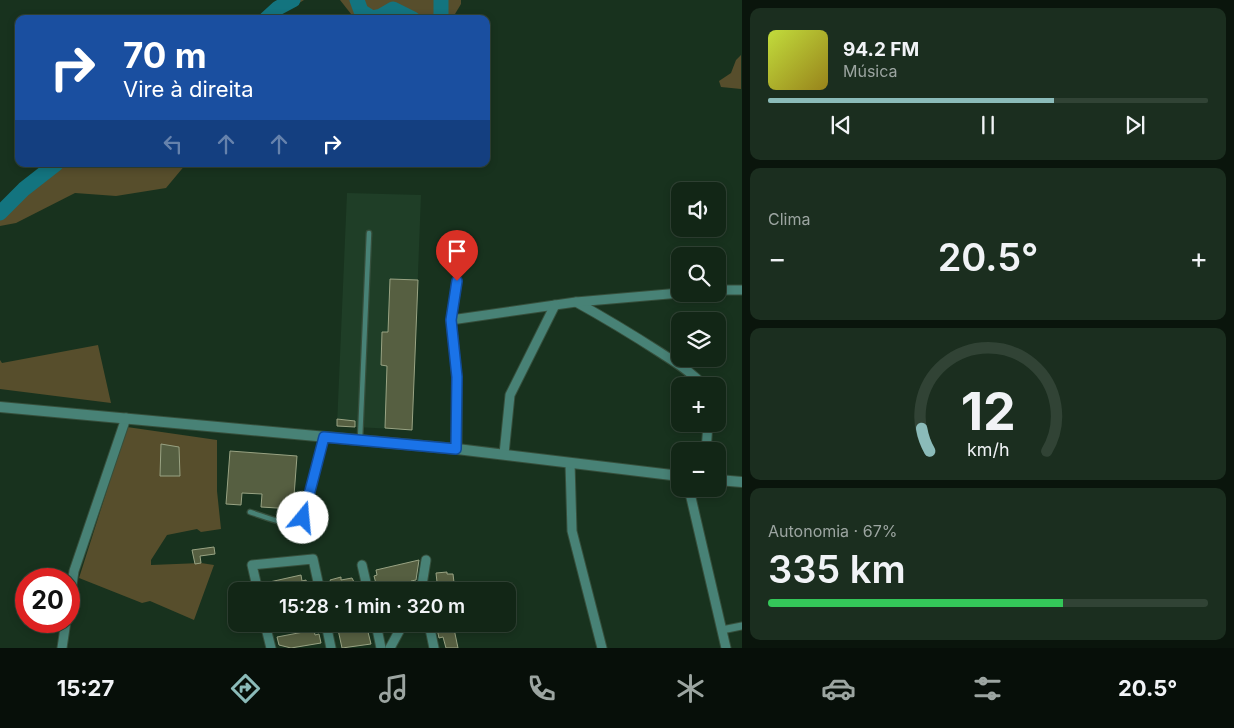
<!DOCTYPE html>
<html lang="pt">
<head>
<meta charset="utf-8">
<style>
  body { margin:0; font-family:Inter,sans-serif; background:#1b2e1f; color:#f1f3f6; height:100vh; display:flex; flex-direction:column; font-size:19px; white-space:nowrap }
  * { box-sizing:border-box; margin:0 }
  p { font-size:16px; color:#9ca5a1 }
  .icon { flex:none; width:28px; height:28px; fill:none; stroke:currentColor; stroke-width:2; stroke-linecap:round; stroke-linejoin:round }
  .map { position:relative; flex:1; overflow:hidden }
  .panel { display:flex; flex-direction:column; gap:8px; padding:8px; background:#0a150c; width:492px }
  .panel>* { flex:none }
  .banner { position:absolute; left:15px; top:15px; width:475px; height:152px; border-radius:10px; box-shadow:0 2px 8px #0003,0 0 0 1px #314335; background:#1a4fa0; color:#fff; overflow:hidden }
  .fabs { position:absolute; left:671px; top:182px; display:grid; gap:10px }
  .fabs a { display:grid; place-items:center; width:55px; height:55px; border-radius:10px; background:#122616; box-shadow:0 2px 8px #0003,0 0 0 1px #314335; font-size:25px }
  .speed { position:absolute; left:15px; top:568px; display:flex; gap:10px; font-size:25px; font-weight:700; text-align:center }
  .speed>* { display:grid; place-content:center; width:65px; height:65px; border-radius:50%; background:#122616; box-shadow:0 2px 8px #0003,0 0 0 1px #314335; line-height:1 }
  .speed .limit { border:8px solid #d22; background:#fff; color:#111 }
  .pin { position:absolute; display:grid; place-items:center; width:42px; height:42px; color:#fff; margin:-51px -21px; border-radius:50% 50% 50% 0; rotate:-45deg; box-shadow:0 0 5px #0007 }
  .pin .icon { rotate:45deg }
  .me { position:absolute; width:55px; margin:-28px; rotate:17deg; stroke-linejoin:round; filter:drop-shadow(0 0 4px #0008) }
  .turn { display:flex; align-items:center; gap:18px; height:105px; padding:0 25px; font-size:22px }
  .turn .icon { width:65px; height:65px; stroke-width:2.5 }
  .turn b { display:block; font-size:35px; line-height:42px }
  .lanes { display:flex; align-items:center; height:48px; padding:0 25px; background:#0003; justify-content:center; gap:25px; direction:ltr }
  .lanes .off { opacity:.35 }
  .big { font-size:38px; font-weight:600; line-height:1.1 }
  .panel .widget { flex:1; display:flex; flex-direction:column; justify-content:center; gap:8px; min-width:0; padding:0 18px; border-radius:10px; background:#1b2e1f }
  .panel .dial { align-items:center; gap:0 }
  .dial svg { height:130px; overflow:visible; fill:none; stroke:#314335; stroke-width:7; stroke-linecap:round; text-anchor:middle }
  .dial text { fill:#f1f3f6; stroke:none }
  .song { display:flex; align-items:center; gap:15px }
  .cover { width:60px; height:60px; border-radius:8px; background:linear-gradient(135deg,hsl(70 70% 55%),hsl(50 70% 35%)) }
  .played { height:5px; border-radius:2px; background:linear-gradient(90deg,#8bbbb9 65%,#314335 65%) }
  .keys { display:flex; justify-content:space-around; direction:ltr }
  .heat { display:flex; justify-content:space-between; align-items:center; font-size:28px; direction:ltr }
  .charge { height:8px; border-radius:4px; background:linear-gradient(90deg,#34c759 67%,#314335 0) }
  .trip { position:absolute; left:228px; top:582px; width:288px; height:50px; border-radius:10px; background:#122616; box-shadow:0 2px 8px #0003,0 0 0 1px #314335; font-weight:600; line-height:50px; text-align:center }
  .tab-bar { display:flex; height:80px; justify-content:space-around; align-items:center; background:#070f09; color:#9ca5a1 }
  .tab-bar .icon { width:35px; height:35px }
  .tab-bar .active { color:#8bbbb9 }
  .tab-bar b { font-size:22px; color:#f1f3f6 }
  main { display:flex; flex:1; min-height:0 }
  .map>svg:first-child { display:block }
</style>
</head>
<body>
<main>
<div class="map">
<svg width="742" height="648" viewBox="0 0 742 648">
  <rect width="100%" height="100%" fill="#18321e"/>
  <path fill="#1f3e27" d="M347 193 421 195 412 430 337 426Z"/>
  <g fill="#574e2c">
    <path d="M293 0H304L273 19H266L278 8Z"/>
    <path d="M340 0H461V4L452 19H355Z"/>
    <path d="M741 55V89L721 87 719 81 731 73 736 60Z"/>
    <path d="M56 164H186L166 188 116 196 75 193 16 223 0 226V213L24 189Z"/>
    <path d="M98 345 111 403 0 389V360L2 363Z"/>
    <path d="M127 427 217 440V491L221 529 201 532 197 529 167 535 151 560V565L201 563 214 565 194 620 150 601 142 603 79 578Z"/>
  </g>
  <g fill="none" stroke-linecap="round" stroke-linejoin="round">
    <g stroke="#13747f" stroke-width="15">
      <path d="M357 0 361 11 372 18 381 16 393 9 413 19"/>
      <path d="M441 0V19"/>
      <path d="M266 19 278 8 293 0"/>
      <path d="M0 213 24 189 56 164"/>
    </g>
  </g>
  <g fill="#565f41" stroke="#99a383">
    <path d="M390 279 418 280 412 430 385 428 387 366 381 365 382 332H388Z"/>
    <path d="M337 419 355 421V427L337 426Z"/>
    <path d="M161 444 179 447 180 476H160Z"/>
    <path d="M230 451 297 456 293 509 261 507 262 494 242 493 241 505 226 504Z"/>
    <path d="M214 547 215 554 200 556 201 563 195 564 192 550Z"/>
    <path d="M419 560 416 580 411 581 407 591H378L374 576 377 575 376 570Z"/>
    <path d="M447 572V574H453L455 591H438L436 573Z"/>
    <path d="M301 575 302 581 306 580 308 588 292 591H267L265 583Z"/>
    <path d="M341 577V580L352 578 358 590 328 591 327 584 331 583 330 580Z"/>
    <path d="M343 624H366L371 644 342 648 337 625Z"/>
    <path d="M440 624H453L458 648H446L443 637 439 638 437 629 441 628Z"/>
    <path d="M314 630 315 635 319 634 321 643 291 648 279 645 277 637Z"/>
  </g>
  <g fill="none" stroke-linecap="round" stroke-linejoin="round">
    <defs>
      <g id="service">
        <path d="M360 439 369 233"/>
        <path d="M250 512C267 517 286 528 303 518L324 437"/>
      </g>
      <path id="pedestrian" d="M722 630 742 626"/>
      <g id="minor">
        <path d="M718 290H742"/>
        <path d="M576 302C605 318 633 335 661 353 676 363 692 372 704 386"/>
        <path d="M451 320 576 302 680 293"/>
        <path d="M457 449V377L451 320 457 281"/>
        <path d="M706 451 708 424"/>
        <path d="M504 454 510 395 555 305"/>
        <path d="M570 463 572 531 602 648"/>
        <path d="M689 489 726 648"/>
        <path d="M362 565 368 591"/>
        <path d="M258 591 252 565 313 559 320 591"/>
        <path d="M421 591 426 560"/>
        <path d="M69 604 74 571 126 418"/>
        <path d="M265 624 271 648"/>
        <path d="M326 624 331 648"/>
        <path d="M376 624 381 648"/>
        <path d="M429 624 434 648"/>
        <path d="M62 648 66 621"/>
        <path d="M390 648 403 624"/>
      </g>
      <g id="tertiary">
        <path d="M0 407 457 449 680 476"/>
        <path d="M718 480 742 482"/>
      </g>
    </defs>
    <use href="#service" stroke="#364f3c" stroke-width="7"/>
    <use href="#pedestrian" stroke="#364f3c" stroke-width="9"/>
    <use href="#minor" stroke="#364f3c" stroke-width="11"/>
    <use href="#tertiary" stroke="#364f3c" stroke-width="12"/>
    <use href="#service" stroke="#488276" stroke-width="4.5"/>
    <use href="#pedestrian" stroke="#488276" stroke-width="7"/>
    <use href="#minor" stroke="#488276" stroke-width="9"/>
    <use href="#tertiary" stroke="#488276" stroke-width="10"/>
  </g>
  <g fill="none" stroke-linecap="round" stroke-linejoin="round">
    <defs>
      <path id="route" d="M303 518 324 437 456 449 457 377 451 320 457 281"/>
    </defs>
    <use href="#route" stroke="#114b97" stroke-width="12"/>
    <use href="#route" stroke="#1a73e8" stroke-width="9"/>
  </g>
</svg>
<div class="fabs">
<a><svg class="icon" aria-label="sound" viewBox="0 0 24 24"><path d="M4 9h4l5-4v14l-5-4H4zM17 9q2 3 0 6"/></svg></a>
<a><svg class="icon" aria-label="search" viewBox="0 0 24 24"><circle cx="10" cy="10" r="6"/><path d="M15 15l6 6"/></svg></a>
<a><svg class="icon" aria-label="layers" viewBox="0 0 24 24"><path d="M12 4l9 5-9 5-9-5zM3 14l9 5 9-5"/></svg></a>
<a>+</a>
<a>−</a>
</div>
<div class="speed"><div class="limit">20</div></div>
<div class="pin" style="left:457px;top:281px;background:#d93025"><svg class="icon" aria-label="arrive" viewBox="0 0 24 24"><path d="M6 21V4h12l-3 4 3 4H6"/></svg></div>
<svg class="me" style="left:303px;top:518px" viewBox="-20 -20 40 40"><circle r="19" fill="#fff"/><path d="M0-13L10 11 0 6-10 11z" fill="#1a73e8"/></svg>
<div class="trip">15:28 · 1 min · 320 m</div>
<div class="banner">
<div class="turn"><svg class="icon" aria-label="right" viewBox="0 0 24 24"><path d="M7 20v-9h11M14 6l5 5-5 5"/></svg><div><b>70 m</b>Vire à direita</div></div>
<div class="lanes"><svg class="icon off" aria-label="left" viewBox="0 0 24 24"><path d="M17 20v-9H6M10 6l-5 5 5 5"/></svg><svg class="icon off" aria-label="ahead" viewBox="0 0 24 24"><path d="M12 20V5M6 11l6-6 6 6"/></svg><svg class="icon off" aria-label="ahead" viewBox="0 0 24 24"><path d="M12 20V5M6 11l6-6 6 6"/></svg><svg class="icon" aria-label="right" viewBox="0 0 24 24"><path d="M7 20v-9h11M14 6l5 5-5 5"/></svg></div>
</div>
</div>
<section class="panel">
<div class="widget">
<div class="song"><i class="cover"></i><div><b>94.2 FM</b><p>Música</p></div></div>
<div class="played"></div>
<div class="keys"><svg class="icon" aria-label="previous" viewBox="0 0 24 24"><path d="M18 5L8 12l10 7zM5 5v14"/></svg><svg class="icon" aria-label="pause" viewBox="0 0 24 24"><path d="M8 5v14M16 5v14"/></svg><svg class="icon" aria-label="next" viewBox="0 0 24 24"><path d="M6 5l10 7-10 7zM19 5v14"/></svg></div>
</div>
<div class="widget"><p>Clima</p>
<div class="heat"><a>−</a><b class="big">20.5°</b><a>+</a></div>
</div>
<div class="widget dial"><svg viewBox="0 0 100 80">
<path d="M14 69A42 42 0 1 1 86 69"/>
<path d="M14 69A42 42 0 0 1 9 55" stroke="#8bbbb9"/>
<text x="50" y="56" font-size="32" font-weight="700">12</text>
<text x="50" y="72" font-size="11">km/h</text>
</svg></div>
<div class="widget"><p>Autonomia · 67%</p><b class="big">335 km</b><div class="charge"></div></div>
</section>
</main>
<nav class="tab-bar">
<b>15:27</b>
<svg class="icon active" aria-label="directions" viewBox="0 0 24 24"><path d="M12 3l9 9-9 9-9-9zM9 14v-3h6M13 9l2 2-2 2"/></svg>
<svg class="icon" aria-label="music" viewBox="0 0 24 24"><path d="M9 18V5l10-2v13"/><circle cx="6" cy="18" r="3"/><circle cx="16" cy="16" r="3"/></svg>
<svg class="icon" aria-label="phone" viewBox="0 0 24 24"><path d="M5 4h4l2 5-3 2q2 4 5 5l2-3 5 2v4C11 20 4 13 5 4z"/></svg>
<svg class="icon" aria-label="climate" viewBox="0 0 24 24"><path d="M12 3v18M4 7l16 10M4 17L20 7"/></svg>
<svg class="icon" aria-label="car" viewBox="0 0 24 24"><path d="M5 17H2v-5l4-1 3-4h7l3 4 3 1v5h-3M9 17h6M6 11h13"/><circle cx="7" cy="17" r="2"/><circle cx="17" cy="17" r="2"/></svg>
<svg class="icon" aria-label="filters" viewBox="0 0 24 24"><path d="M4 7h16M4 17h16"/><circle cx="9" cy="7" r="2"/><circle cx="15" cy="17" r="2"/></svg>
<b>20.5°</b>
</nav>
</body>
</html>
